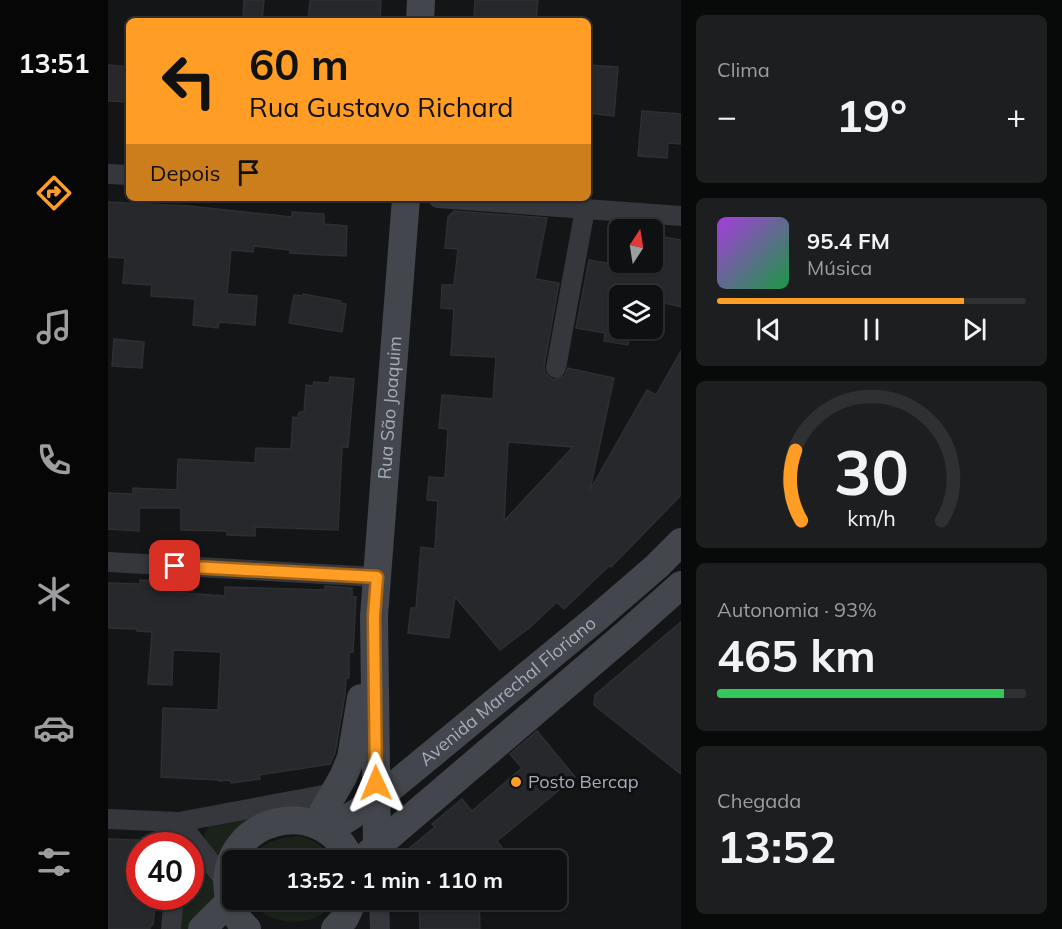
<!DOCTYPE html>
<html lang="pt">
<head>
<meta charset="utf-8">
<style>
  body { margin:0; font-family:Mulish,sans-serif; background:#1d1e1f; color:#f1f3f6; height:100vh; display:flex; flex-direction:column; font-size:22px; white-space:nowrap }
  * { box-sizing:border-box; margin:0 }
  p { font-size:20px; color:#9b9d9f }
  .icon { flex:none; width:33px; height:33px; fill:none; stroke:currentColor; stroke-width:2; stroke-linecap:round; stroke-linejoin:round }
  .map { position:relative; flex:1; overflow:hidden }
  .side { display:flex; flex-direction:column; gap:15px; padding:15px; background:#080909; width:381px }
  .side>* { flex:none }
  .guide { position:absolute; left:18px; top:18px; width:465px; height:183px; border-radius:9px; box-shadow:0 2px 4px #0004,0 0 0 2px #2f3031; background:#ff9d24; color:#111; overflow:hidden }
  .needle { width:39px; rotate:12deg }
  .fabs { position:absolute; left:501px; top:219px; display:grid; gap:12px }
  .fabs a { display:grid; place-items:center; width:54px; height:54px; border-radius:9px; background:#0f1011; box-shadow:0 2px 4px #0004,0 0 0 2px #2f3031; font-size:30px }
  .speed { position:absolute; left:18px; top:832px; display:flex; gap:12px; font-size:30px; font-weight:700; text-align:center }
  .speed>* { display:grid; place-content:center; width:78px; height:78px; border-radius:50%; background:#0f1011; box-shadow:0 2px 4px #0004,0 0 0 2px #2f3031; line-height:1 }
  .speed .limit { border:9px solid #d22; background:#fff; color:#111 }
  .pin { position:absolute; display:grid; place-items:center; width:51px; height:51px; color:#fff; margin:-26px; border-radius:12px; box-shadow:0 3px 9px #0006 }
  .me { position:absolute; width:66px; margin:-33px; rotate:359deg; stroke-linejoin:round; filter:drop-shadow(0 0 4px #0008) }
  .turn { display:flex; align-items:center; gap:21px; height:126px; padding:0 24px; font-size:27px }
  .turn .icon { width:78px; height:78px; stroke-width:2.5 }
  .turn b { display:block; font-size:42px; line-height:51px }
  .then { display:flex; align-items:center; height:57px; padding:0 24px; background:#0003; gap:12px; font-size:22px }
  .big { font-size:45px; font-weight:700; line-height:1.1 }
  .side .tile { flex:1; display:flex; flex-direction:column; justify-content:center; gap:9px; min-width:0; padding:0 21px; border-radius:9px; background:#1d1e1f }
  .side .dial { align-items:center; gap:0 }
  .dial svg { height:156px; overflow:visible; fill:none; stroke:#2f3031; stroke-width:7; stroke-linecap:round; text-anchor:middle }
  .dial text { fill:#f1f3f6; stroke:none }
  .song { display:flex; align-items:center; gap:18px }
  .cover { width:72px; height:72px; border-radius:9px; background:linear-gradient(135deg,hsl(280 70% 55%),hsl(140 70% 35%)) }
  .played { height:6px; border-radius:3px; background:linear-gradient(90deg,#ff9d24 80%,#2f3031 80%) }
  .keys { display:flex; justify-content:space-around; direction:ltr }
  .heat { display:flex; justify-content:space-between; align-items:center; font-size:33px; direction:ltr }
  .charge { height:9px; border-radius:4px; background:linear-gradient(90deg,#34c759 93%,#2f3031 0) }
  .trip { position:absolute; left:114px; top:850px; width:345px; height:60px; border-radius:9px; background:#0f1011; box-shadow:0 2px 4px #0004,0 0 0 2px #2f3031; font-weight:700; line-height:60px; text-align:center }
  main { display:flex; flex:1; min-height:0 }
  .menu { display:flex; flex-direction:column; width:108px; justify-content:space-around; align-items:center; background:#060607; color:#9b9d9f }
  .menu .icon { width:42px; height:42px }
  .menu .selected { color:#ff9d24 }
  .menu b { font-size:27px; color:#f1f3f6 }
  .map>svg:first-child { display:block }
</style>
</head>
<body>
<main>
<nav class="menu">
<b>13:51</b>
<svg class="icon selected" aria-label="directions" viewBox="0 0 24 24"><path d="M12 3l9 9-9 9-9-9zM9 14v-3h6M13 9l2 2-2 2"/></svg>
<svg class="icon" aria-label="music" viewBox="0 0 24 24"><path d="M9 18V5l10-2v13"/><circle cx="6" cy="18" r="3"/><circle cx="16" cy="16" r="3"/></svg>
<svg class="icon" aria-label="phone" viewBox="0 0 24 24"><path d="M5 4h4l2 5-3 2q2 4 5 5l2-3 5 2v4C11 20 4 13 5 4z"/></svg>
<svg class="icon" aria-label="climate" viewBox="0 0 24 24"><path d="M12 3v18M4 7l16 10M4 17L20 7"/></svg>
<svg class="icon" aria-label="car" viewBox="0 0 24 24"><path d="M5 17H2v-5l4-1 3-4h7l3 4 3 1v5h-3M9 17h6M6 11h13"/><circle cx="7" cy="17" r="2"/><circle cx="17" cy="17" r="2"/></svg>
<svg class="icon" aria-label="filters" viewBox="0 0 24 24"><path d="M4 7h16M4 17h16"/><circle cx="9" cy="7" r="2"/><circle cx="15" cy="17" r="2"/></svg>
</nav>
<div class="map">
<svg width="573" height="929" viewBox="0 0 573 929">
  <rect width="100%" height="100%" fill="#141517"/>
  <g fill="#1a221a">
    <path d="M151 813 112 863 99 847 96 835 102 825Z"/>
    <path d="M71 822 119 883 93 929H63L65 897H82V846H69Z"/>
    <path d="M193 836C207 841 219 847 226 861H144C152 841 174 837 193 836Z"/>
    <path d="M143 900H227C212 929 159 929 143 900Z"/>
  </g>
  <g fill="#27282b" stroke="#2e2f33" stroke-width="1.5" fill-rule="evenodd">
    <path d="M136 0H156L154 21H135Z"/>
    <path d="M202 0H273L272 21H200Z"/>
    <path d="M367 0H430L428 21 366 19Z"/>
    <path d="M0 65 21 67V102L0 101Z"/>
    <path d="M480 65 510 67 506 116 480 113Z"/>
    <path d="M534 111 573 114V144L560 143 559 158 530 156Z"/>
    <path d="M0 202 81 206 184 217V212L216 214V224L239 226 238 256 182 253V250L146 246 145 252 123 250 119 294 149 296 147 325 111 322 110 328 85 325 87 299 43 296 44 285 15 283 17 258 0 257Z"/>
    <path d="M346 211 439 218 427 279 451 283 436 366 437 373 441 377 446 380 457 376 460 368 506 378 482 490 539 390 548 395 573 351V495L503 567 502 565 456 609 449 602 421 628 392 650 347 597 341 638 300 633 303 608H308L313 547 327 549 330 501 319 500 321 477 337 478 340 429 331 428 334 395 385 399 388 357 343 355 346 309 333 308 334 285H346L350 249 337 248 340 217ZM400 442 465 447 396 521 398 482Z"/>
    <path d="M544 235 573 240V307L544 300V296H512V328H523L520 345 496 341 497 333 468 328 481 260 510 265 512 260V262H544Z"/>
    <path d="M195 294 233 301 232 303 238 304 234 332 181 323 186 295 195 296Z"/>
    <path d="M6 339 36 342 34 368 4 366Z"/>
    <path d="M222 377 246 379 240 447H234L230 530 147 527V536L119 535V531L73 530V508H31V531L0 529V493L25 494V488L69 490 70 459 147 463 148 448 183 449 185 417 190 418 191 412H196L198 385 205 386 206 382 221 383Z"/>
    <path d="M32 580 62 581V592L117 596V587L217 590V586L244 588V597H248L245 652H241V678H238L237 695 227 753 222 764 151 775 152 779 123 783 122 780 111 781V780L53 777 55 708 110 710 113 652 65 650 64 685 40 684 44 632 29 631V629L0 628V583L32 584Z"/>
    <path d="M573 622V774L486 705 487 695Z"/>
    <path d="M429 731 467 777 389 841 396 850 383 861H286L327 827 324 824 354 799 364 811 414 768 402 754Z"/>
    <path d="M0 839 32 840V897H48L45 925H43L42 929H0Z"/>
    <path d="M371 901 372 929H312L311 903Z"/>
  </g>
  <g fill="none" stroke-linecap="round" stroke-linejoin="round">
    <g stroke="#35373c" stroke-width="20">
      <path d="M0 174 21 175"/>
      <path d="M330 198 573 216"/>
      <path d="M448 368 477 209"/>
      <path d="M0 562 269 577"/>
      <path d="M0 819 71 822 226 793"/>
      <path d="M71 822 119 883"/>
      <path d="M271 900 272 929"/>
      <path d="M63 929 66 897"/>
    </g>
    <g stroke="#43464c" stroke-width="28">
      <path d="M312 21 313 0"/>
      <path d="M208 824 235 777 243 758 253 698"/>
      <path id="s1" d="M220 831 268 800 290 782 490 617 549 566 573 542"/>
      <path id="s2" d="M269 845 266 616 298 198"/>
      <path d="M252 861 519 633 573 585"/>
      <path d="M94 929 121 902"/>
      <path d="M139 929C129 920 122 906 120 893 110 818 215 791 243 861"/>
      <path d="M227 929 237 918 245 900"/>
    </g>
  </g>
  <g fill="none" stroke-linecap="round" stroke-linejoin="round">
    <defs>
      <path id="route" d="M67 566 269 577 266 616 268 783"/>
    </defs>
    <use href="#route" stroke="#a66617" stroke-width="15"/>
    <use href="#route" stroke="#ff9d24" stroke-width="10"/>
  </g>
  <circle fill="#ff9d24" stroke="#0f1012" stroke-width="2" cx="408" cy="782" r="6"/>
  <g text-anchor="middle" stroke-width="6" stroke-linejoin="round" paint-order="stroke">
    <g font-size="18" fill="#a5adb8" stroke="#0f1012">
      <text dy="6" stroke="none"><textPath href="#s2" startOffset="438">Rua São Joaquim</textPath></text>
      <text dy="6" stroke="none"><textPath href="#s1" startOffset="228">Avenida Marechal Floriano</textPath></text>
    </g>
    <g font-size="18" fill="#a5adb8" stroke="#0f1012" text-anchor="start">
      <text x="420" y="788">Posto Bercap</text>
    </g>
  </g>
</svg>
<div class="fabs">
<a><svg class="needle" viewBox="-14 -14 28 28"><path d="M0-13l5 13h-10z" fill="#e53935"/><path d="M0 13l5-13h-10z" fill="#9b9d9f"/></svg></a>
<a><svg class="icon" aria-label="layers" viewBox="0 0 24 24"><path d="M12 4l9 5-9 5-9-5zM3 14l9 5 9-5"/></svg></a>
</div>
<div class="speed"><div class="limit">40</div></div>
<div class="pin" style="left:67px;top:566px;background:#d93025"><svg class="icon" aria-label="arrive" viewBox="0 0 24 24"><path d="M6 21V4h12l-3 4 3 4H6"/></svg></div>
<svg class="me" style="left:268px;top:783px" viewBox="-20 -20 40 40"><path d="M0-17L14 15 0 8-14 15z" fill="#ff9d24" stroke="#fff" stroke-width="4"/></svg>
<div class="trip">13:52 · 1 min · 110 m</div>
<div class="guide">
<div class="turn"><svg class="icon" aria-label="left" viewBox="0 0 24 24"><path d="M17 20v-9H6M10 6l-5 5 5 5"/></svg><div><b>60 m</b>Rua Gustavo Richard</div></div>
<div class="then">Depois<svg class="icon" aria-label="arrive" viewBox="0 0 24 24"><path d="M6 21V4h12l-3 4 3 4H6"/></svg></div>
</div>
</div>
<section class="side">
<div class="tile"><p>Clima</p>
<div class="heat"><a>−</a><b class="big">19°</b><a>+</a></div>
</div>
<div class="tile">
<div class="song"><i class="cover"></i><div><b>95.4 FM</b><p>Música</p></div></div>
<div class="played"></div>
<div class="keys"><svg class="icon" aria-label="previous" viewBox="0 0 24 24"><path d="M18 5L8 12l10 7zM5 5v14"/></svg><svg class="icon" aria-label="pause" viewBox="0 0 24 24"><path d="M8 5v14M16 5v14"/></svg><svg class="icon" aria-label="next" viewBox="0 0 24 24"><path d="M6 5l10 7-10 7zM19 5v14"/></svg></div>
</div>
<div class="tile dial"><svg viewBox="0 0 100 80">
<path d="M14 69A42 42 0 1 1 86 69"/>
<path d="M14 69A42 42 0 0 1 11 33" stroke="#ff9d24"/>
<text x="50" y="56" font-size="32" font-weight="700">30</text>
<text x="50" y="72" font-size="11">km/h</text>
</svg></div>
<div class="tile"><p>Autonomia · 93%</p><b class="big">465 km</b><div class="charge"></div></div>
<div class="tile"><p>Chegada</p><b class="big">13:52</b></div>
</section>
</main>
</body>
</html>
